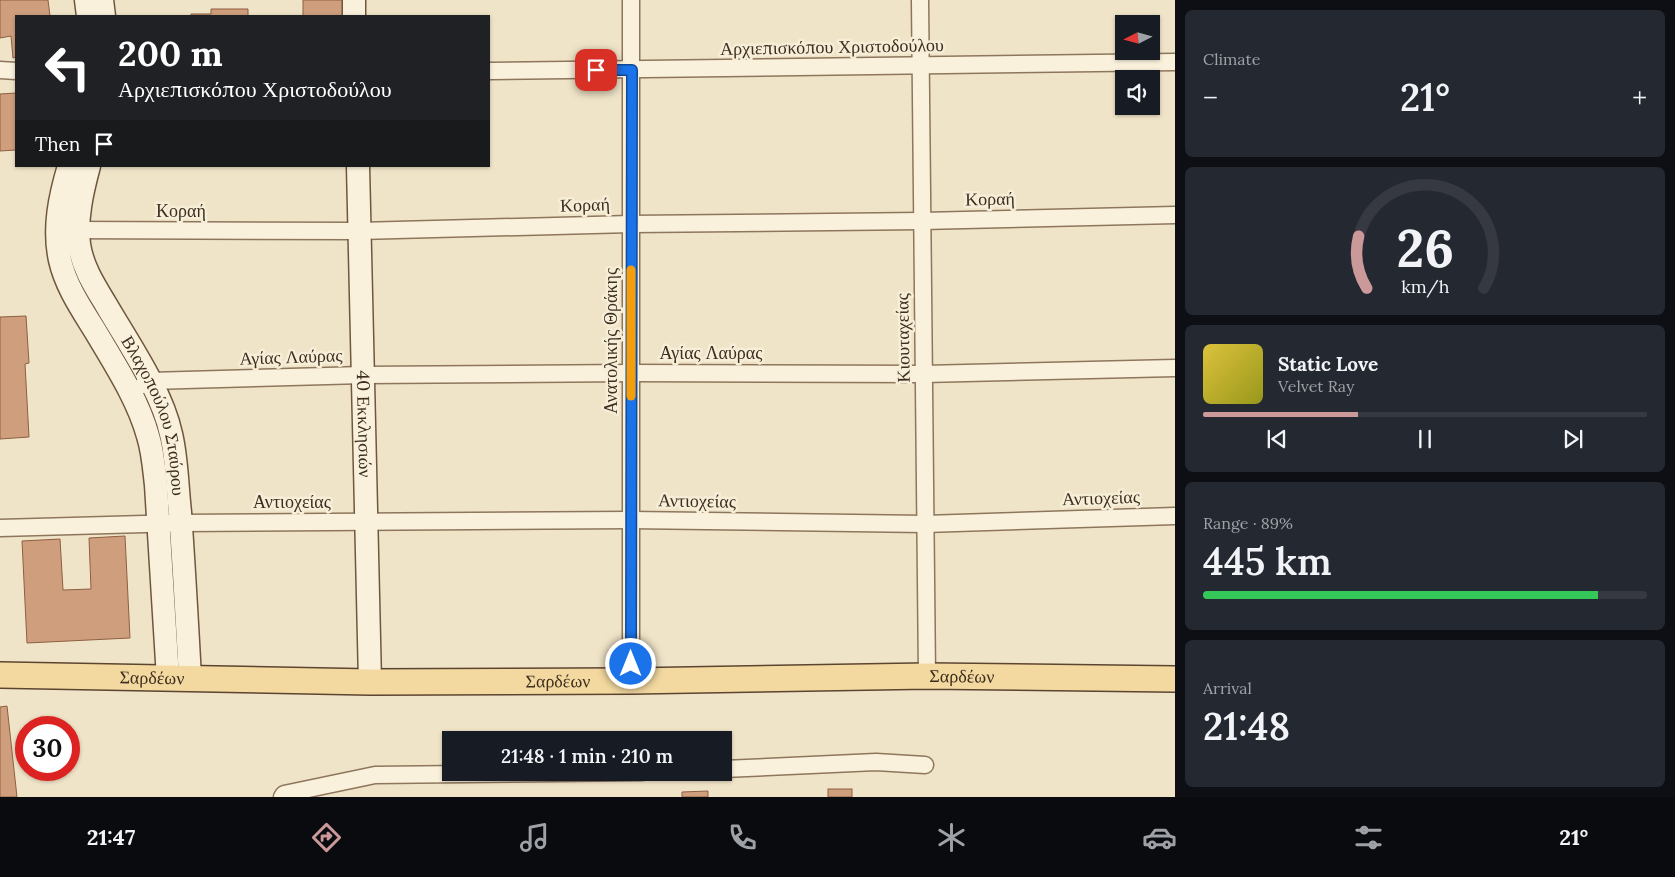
<!DOCTYPE html>
<html lang="en">
<head>
<meta charset="utf-8">
<style>
  body { margin:0; font-family:Lora,serif; background:#242831; color:#f1f3f6; height:100vh; display:flex; flex-direction:column; font-size:19px; white-space:nowrap }
  * { box-sizing:border-box; margin:0 }
  p { font-size:16px; color:#9ea1a6 }
  .icon { flex:none; width:28px; height:28px; fill:none; stroke:currentColor; stroke-width:2; stroke-linecap:round; stroke-linejoin:round }
  .map { position:relative; flex:1; overflow:hidden }
  .side { display:flex; flex-direction:column; gap:10px; padding:10px; background:#0d0f14; width:500px }
  .side>* { flex:none }
  .top-card { position:absolute; left:15px; top:15px; width:475px; height:152px; border-radius:0px; box-shadow:0 1px 4px #0004; background:#202124; color:#fff; overflow:hidden }
  .needle { width:32px; rotate:264deg }
  .buttons { position:absolute; left:1115px; top:15px; display:grid; gap:10px }
  .buttons a { display:grid; place-items:center; width:45px; height:45px; border-radius:0px; background:#171b24; box-shadow:0 1px 4px #0004; font-size:25px }
  .speed { position:absolute; left:15px; top:716px; display:flex; gap:10px; font-size:25px; font-weight:700; text-align:center }
  .speed>* { display:grid; place-content:center; width:65px; height:65px; border-radius:50%; background:#171b24; box-shadow:0 1px 4px #0004; line-height:1 }
  .speed .limit { border:8px solid #d22; background:#fff; color:#111 }
  .pin { position:absolute; display:grid; place-items:center; width:42px; height:42px; color:#fff; margin:-21px; border-radius:10px; box-shadow:0 2px 8px #0006 }
  .me { position:absolute; width:55px; margin:-28px; rotate:0deg; stroke-linejoin:round; filter:drop-shadow(0 0 4px #0008) }
  .turn { display:flex; align-items:center; gap:18px; height:105px; padding:0 20px; font-size:22px }
  .turn .icon { width:65px; height:65px; stroke-width:2.5 }
  .turn b { display:block; font-size:35px; line-height:42px }
  .then { display:flex; align-items:center; height:48px; padding:0 20px; background:#0003; gap:10px; font-size:19px }
  .big { font-size:38px; font-weight:600; line-height:1.1 }
  .side .card { flex:1; display:flex; flex-direction:column; justify-content:center; gap:8px; min-width:0; padding:0 18px; border-radius:8px; background:#242831 }
  .side .dial { align-items:center; gap:0 }
  .dial svg { height:130px; overflow:visible; fill:none; stroke:#363941; stroke-width:7; stroke-linecap:round; text-anchor:middle }
  .dial text { fill:#f1f3f6; stroke:none }
  .song { display:flex; align-items:center; gap:15px }
  .cover { width:60px; height:60px; border-radius:8px; background:linear-gradient(135deg,hsl(50 70% 55%),hsl(60 70% 35%)) }
  .played { height:5px; border-radius:2px; background:linear-gradient(90deg,#cc999b 35%,#363941 35%) }
  .keys { display:flex; justify-content:space-around; direction:ltr }
  .heat { display:flex; justify-content:space-between; align-items:center; font-size:28px; direction:ltr }
  .charge { height:8px; border-radius:4px; background:linear-gradient(90deg,#34c759 89%,#363941 0) }
  .trip { position:absolute; left:442px; top:731px; width:290px; height:50px; border-radius:0px; background:#171b24; box-shadow:0 1px 4px #0004; font-weight:600; line-height:50px; text-align:center }
  .tabs { display:flex; height:80px; justify-content:space-around; align-items:center; background:#090b0e; color:#9ea1a6 }
  .tabs .icon { width:35px; height:35px }
  .tabs .current { color:#cc999b }
  .tabs b { font-size:22px; color:#f1f3f6 }
  main { display:flex; flex:1; min-height:0 }
  .map>svg:first-child { display:block }
</style>
</head>
<body>
<main>
<div class="map">
<svg width="1175" height="797" viewBox="0 0 1175 797">
  <rect width="100%" height="100%" fill="#f0e4c8"/>
  <g fill="#cf9f7d" stroke="#8d5f41">
    <path d="M0 0H48L50 16H16V57L13 58 11 36 0 38Z"/>
    <rect x="303" y="0" width="47" height="16"/>
    <path d="M211 9H248V16H191V14H211Z"/>
    <path d="M16 93V150L0 151V94Z"/>
    <path d="M26 316 29 363 25 364 29 437 0 439V317Z"/>
    <path d="M125 536 130 638 27 643 22 541 60 539 63 590 91 589 89 538Z"/>
    <path d="M7 706 17 797H0V707Z"/>
    <rect x="828" y="789" width="24" height="8"/>
    <path d="M708 791V797H682V792Z"/>
  </g>
  <g fill="none" stroke-linecap="round" stroke-linejoin="round">
    <defs>
      <g id="street">
        <path d="M920 0 927 676"/>
        <path d="M0 70 16 71"/>
        <path d="M489 71 1175 62"/>
        <path d="M69 230 359 231 631 224 922 221 1175 215"/>
        <path d="M143 385 150 381 363 375 631 373 924 374 1175 368"/>
        <path d="M0 528 180 523 630 520 925 524 1175 516"/>
        <path d="M631 681V0"/>
        <path d="M724 769 876 762 925 765"/>
        <path d="M282 797 284 794 375 775 642 772"/>
      </g>
      <g id="secondary">
        <path d="M86 0 88 16"/>
        <path d="M102 0 104 16"/>
        <path d="M354 0V16"/>
        <path d="M69 166C60 196 53 228 60 260 66 287 83 311 97 334 116 366 138 400 148 436 153 452 154 468 156 485L168 678"/>
        <path id="s1" d="M89 166C82 192 76 218 79 244 82 266 94 285 105 303 127 341 162 391 171 434 177 459 177 486 180 512 184 568 187 623 190 678"/>
        <path id="s2" d="M358 166 370 682"/>
      </g>
      <g id="primary">
        <path id="s3" d="M0 675 370 682 631 681 927 676 1175 679"/>
      </g>
    </defs>
    <use href="#street" stroke="#8d765c" stroke-width="19"/>
    <use href="#secondary" stroke="#6f573f" stroke-width="25"/>
    <use href="#primary" stroke="#5b4430" stroke-width="28"/>
    <use href="#street" stroke="#faf1dc" stroke-width="16"/>
    <use href="#secondary" stroke="#faf1dc" stroke-width="22"/>
    <use href="#primary" stroke="#f3d9a0" stroke-width="25"/>
  </g>
  <g fill="none" stroke-linecap="round" stroke-linejoin="round">
    <defs>
      <path id="route" d="M596 70H632L631 664"/>
    </defs>
    <use href="#route" stroke="#114b97" stroke-width="12"/>
    <use href="#route" stroke="#1a73e8" stroke-width="9"/>
    <path stroke="#f59e0b" stroke-width="9" d="M631 396V270"/>
  </g>
  <g text-anchor="middle" stroke-width="5" stroke-linejoin="round" paint-order="stroke">
    <g font-size="18" fill="#3d2e20" stroke="#f7eed8">
      <text transform="translate(832 47) rotate(-1)" y="6">Αρχιεπισκόπου Χριστοδούλου</text>
      <text transform="translate(990 199) rotate(-1)" y="6">Κοραή</text>
      <text transform="translate(585 205) rotate(-2)" y="6">Κοραή</text>
      <text x="181" y="217">Κοραή</text>
      <text transform="translate(903 338) rotate(-91)" y="6">Κιουταχείας</text>
      <text transform="translate(611 341) rotate(-90)" y="6">Ανατολικής Θράκης</text>
      <text x="711" y="359">Αγίας Λαύρας</text>
      <text transform="translate(291 357) rotate(-2)" y="6">Αγίας Λαύρας</text>
      <text dy="6" stroke="none"><textPath href="#s1" startOffset="269">Βλαχοπούλου Σταύρου</textPath></text>
      <text dy="6" stroke="none"><textPath href="#s2" startOffset="258">40 Εκκλησιών</textPath></text>
      <text transform="translate(1101 498) rotate(-2)" y="6">Αντιοχείας</text>
      <text transform="translate(697 501) rotate(1)" y="6">Αντιοχείας</text>
      <text x="292" y="508">Αντιοχείας</text>
      <text dy="6" stroke="none"><textPath href="#s3" startOffset="962">Σαρδέων</textPath></text>
      <text dy="6" stroke="none"><textPath href="#s3" startOffset="152">Σαρδέων</textPath></text>
      <text dy="6" stroke="none"><textPath href="#s3" startOffset="558">Σαρδέων</textPath></text>
    </g>
  </g>
</svg>
<div class="buttons">
<a><svg class="needle" viewBox="-14 -14 28 28"><path d="M0-13l5 13h-10z" fill="#e53935"/><path d="M0 13l5-13h-10z" fill="#9ea1a6"/></svg></a>
<a><svg class="icon" aria-label="sound" viewBox="0 0 24 24"><path d="M4 9h4l5-4v14l-5-4H4zM17 9q2 3 0 6"/></svg></a>
</div>
<div class="speed"><div class="limit">30</div></div>
<div class="pin" style="left:596px;top:70px;background:#d93025"><svg class="icon" aria-label="arrive" viewBox="0 0 24 24"><path d="M6 21V4h12l-3 4 3 4H6"/></svg></div>
<svg class="me" style="left:631px;top:664px" viewBox="-20 -20 40 40"><circle r="17" fill="#1a73e8" stroke="#fff" stroke-width="3"/><path d="M0-11L8 9 0 5-8 9z" fill="#fff"/></svg>
<div class="trip">21:48 · 1 min · 210 m</div>
<div class="top-card">
<div class="turn"><svg class="icon" aria-label="left" viewBox="0 0 24 24"><path d="M17 20v-9H6M10 6l-5 5 5 5"/></svg><div><b>200 m</b>Αρχιεπισκόπου Χριστοδούλου</div></div>
<div class="then">Then<svg class="icon" aria-label="arrive" viewBox="0 0 24 24"><path d="M6 21V4h12l-3 4 3 4H6"/></svg></div>
</div>
</div>
<section class="side">
<div class="card"><p>Climate</p>
<div class="heat"><a>−</a><b class="big">21°</b><a>+</a></div>
</div>
<div class="card dial"><svg viewBox="0 0 100 80">
<path d="M14 69A42 42 0 1 1 86 69"/>
<path d="M14 69A42 42 0 0 1 9 37" stroke="#cc999b"/>
<text x="50" y="56" font-size="32" font-weight="700">26</text>
<text x="50" y="72" font-size="11">km/h</text>
</svg></div>
<div class="card">
<div class="song"><i class="cover"></i><div><b>Static Love</b><p>Velvet Ray</p></div></div>
<div class="played"></div>
<div class="keys"><svg class="icon" aria-label="previous" viewBox="0 0 24 24"><path d="M18 5L8 12l10 7zM5 5v14"/></svg><svg class="icon" aria-label="pause" viewBox="0 0 24 24"><path d="M8 5v14M16 5v14"/></svg><svg class="icon" aria-label="next" viewBox="0 0 24 24"><path d="M6 5l10 7-10 7zM19 5v14"/></svg></div>
</div>
<div class="card"><p>Range · 89%</p><b class="big">445 km</b><div class="charge"></div></div>
<div class="card"><p>Arrival</p><b class="big">21:48</b></div>
</section>
</main>
<nav class="tabs">
<b>21:47</b>
<svg class="icon current" aria-label="directions" viewBox="0 0 24 24"><path d="M12 3l9 9-9 9-9-9zM9 14v-3h6M13 9l2 2-2 2"/></svg>
<svg class="icon" aria-label="music" viewBox="0 0 24 24"><path d="M9 18V5l10-2v13"/><circle cx="6" cy="18" r="3"/><circle cx="16" cy="16" r="3"/></svg>
<svg class="icon" aria-label="phone" viewBox="0 0 24 24"><path d="M5 4h4l2 5-3 2q2 4 5 5l2-3 5 2v4C11 20 4 13 5 4z"/></svg>
<svg class="icon" aria-label="climate" viewBox="0 0 24 24"><path d="M12 3v18M4 7l16 10M4 17L20 7"/></svg>
<svg class="icon" aria-label="car" viewBox="0 0 24 24"><path d="M5 17H2v-5l4-1 3-4h7l3 4 3 1v5h-3M9 17h6M6 11h13"/><circle cx="7" cy="17" r="2"/><circle cx="17" cy="17" r="2"/></svg>
<svg class="icon" aria-label="filters" viewBox="0 0 24 24"><path d="M4 7h16M4 17h16"/><circle cx="9" cy="7" r="2"/><circle cx="15" cy="17" r="2"/></svg>
<b>21°</b>
</nav>
</body>
</html>
